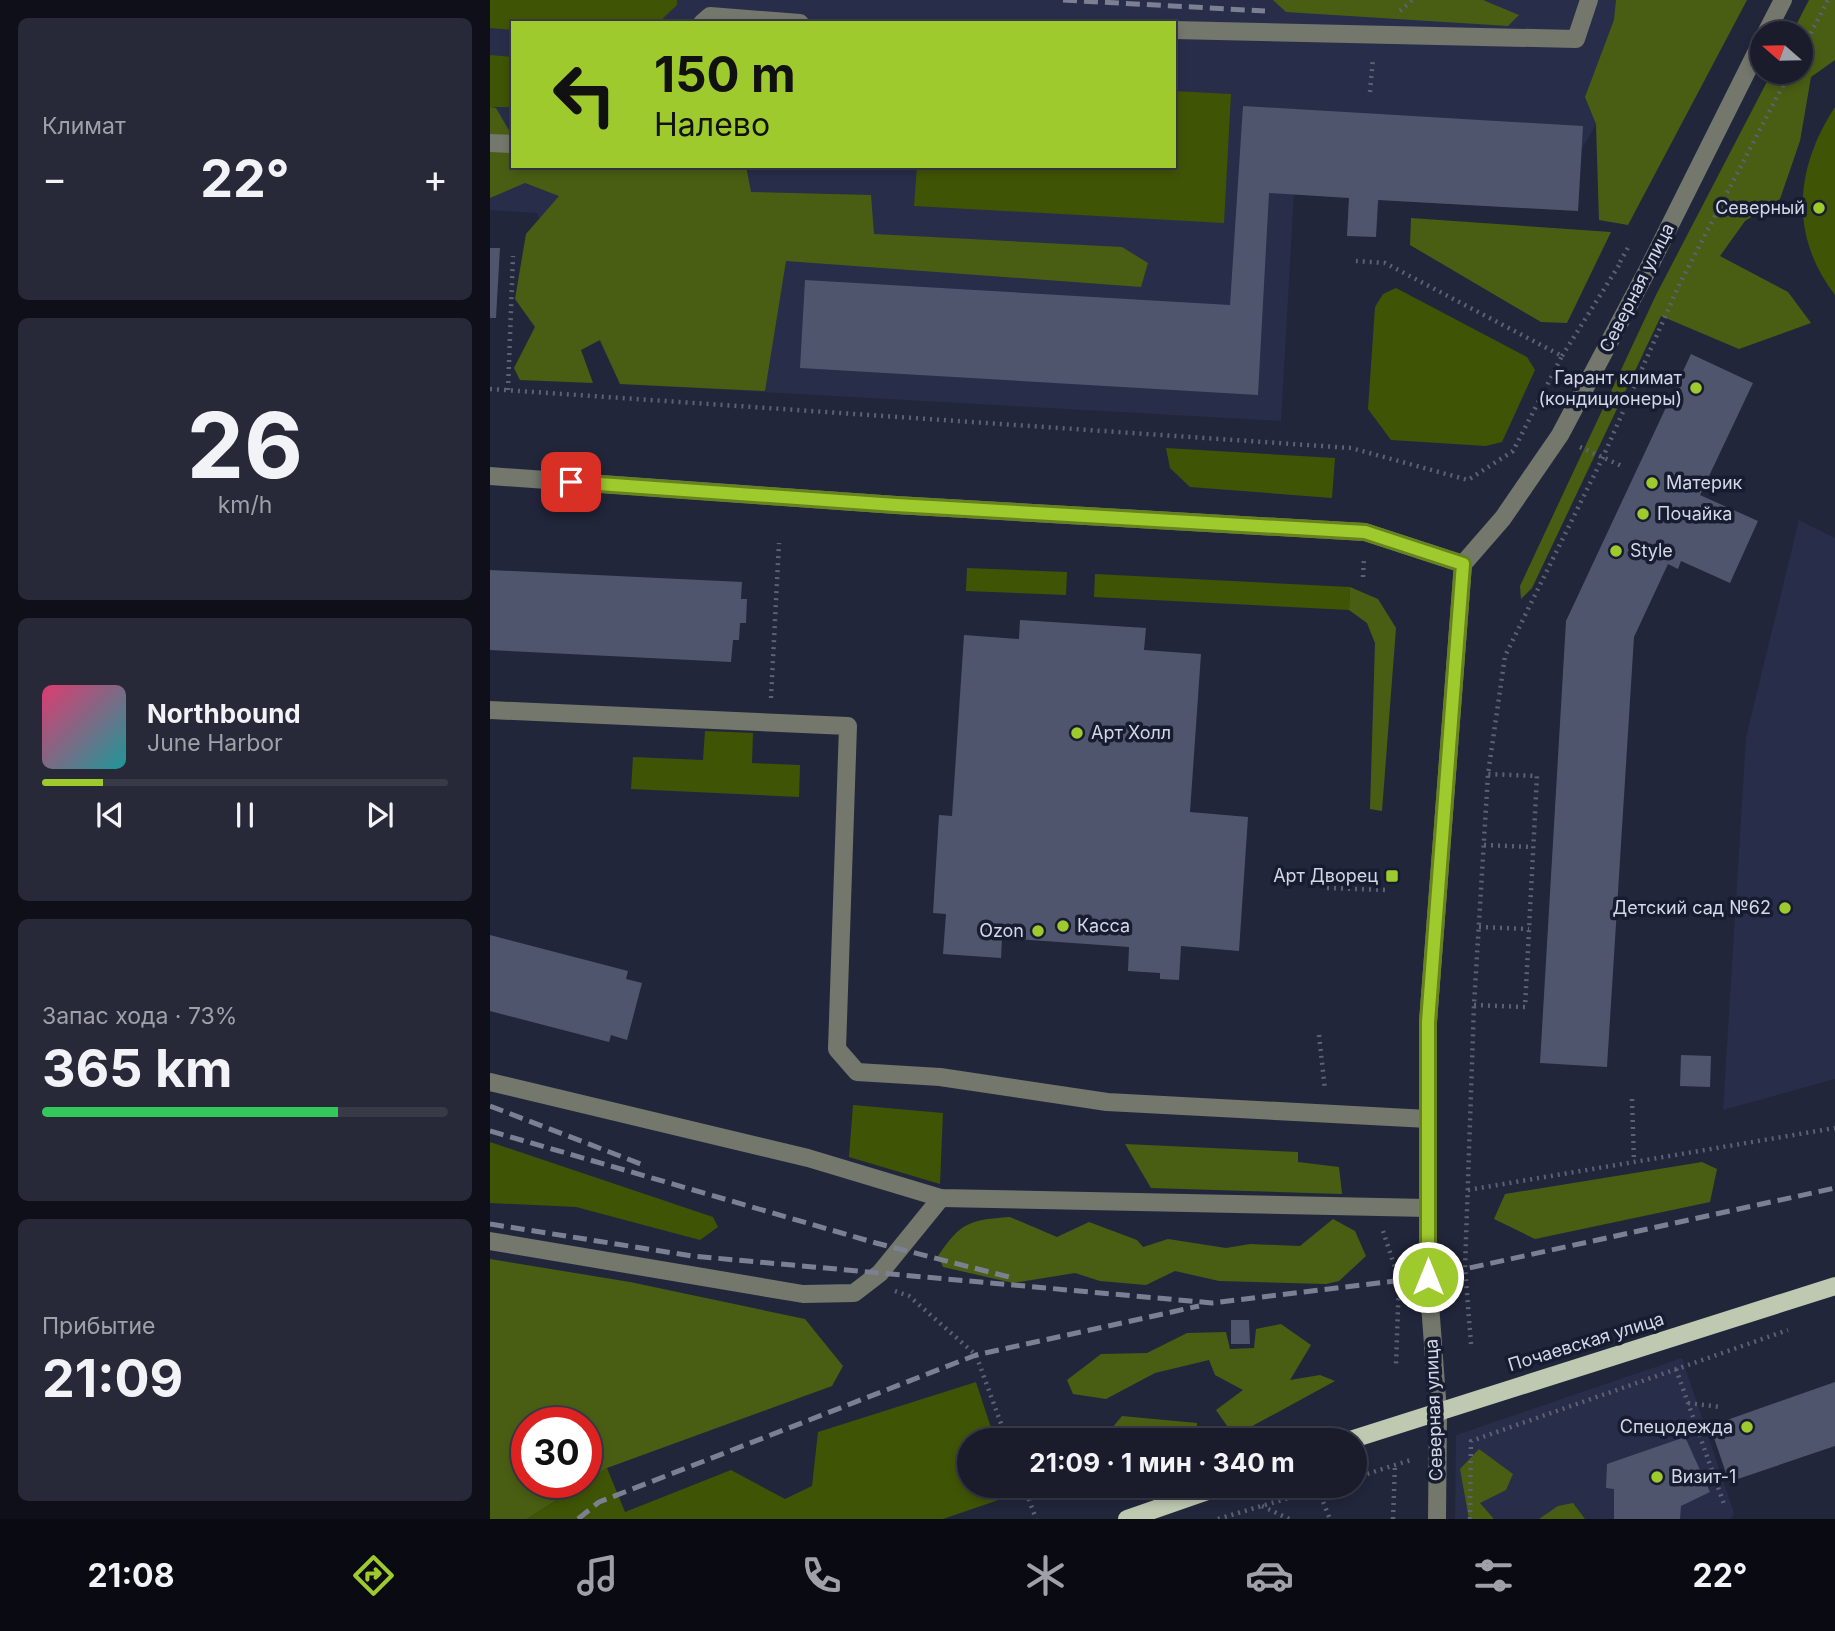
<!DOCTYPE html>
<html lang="ru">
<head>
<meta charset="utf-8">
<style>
  body { margin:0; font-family:Inter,sans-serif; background:#272938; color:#f1f3f6; height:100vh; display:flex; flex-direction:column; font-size:26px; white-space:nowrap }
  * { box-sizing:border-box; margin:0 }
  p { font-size:23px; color:#9fa1a9 }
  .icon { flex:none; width:38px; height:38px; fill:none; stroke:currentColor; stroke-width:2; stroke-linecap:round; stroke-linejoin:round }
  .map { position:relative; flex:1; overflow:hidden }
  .sheet { display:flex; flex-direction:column; gap:18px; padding:18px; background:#0e0f18; width:490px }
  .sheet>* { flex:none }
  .hud { position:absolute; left:21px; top:21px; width:665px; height:147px; border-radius:0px; box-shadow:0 4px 10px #0003,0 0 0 2px #383a48; background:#9fca2d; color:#111; overflow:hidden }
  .needle { width:46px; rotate:290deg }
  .controls { position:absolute; left:1260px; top:21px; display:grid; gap:14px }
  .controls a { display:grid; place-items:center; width:63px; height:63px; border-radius:50%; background:#1a1c2c; box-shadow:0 4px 10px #0003,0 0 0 2px #383a48; font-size:35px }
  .speed { position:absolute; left:21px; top:1407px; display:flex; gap:14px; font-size:35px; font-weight:700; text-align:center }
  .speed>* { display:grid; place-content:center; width:91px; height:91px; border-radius:50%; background:#1a1c2c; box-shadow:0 4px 10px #0003,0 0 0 2px #383a48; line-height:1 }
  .speed .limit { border:10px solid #d22; background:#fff; color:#111 }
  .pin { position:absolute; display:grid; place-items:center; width:60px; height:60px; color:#fff; margin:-30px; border-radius:14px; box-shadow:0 4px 10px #0006 }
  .me { position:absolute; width:77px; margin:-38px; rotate:0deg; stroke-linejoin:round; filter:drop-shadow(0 0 5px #0008) }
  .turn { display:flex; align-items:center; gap:24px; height:147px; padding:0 28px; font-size:32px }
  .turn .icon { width:91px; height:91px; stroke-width:2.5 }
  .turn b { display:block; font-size:49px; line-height:60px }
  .big { font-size:52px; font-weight:700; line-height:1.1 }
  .sheet .tile { flex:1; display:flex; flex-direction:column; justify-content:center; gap:10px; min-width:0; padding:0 24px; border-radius:10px; background:#272938 }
  .sheet .dial { align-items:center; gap:0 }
  .dial b { font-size:91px; line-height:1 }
  .song { display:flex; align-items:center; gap:21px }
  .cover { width:84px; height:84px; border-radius:10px; background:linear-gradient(135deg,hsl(340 70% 55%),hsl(180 70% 35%)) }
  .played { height:7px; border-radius:4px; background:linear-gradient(90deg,#9fca2d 15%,#383a48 15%) }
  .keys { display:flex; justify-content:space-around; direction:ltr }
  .heat { display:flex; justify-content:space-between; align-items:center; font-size:38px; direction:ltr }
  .charge { height:10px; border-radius:5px; background:linear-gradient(90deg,#34c759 73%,#383a48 0) }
  .trip { position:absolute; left:467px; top:1428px; width:410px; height:70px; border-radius:35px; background:#1a1c2c; box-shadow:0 4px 10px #0003,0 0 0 2px #383a48; font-weight:700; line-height:70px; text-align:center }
  .dock { display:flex; height:112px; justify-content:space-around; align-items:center; background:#0a0b12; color:#9fa1a9 }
  .dock .icon { width:49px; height:49px }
  .dock .active { color:#9fca2d }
  .dock b { font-size:32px; color:#f1f3f6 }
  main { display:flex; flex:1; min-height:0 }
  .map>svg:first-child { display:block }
</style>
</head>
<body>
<main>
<section class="sheet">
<div class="tile"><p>Климат</p>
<div class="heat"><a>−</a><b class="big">22°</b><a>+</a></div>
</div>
<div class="tile dial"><b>26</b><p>km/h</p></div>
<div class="tile">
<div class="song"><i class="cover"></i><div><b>Northbound</b><p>June Harbor</p></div></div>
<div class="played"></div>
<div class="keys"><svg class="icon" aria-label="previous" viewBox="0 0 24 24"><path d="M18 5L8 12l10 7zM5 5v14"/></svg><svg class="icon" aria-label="pause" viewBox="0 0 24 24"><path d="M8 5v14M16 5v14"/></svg><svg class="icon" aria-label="next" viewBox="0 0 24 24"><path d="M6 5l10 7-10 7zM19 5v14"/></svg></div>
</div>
<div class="tile"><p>Запас хода · 73%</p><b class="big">365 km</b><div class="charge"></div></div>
<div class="tile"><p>Прибытие</p><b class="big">21:09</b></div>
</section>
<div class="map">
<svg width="1345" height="1519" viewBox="0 0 1345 1519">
  <rect width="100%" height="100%" fill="#22263b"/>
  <g fill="#282d49" fill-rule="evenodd">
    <path d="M0 0H1177L1092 149 1088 211 889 200 886 237 857 236 859 198 804 194 791 421 130 384 47 213 0 210ZM23 23H684V166H23Z"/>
    <path d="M1309 520 1345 538V1079L1233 1110 1256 737Z"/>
    <path d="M1192 1358 1244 1513 1241 1519H965L966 1435Z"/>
  </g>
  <g fill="#405405">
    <path d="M0 0H187V5L168 23H23V30L0 28Z"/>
    <path d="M0 55 23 57V107H0Z"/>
    <path d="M684 91 741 94 734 223 424 206 427 166H684Z"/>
    <path d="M1345 107V295C1299 235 1305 168 1345 107Z"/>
    <path d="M906 288 1037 357 1045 370 1012 442 996 446 901 440 878 409 885 307 893 294Z"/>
    <path d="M676 448 845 458 842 498 700 487 680 468Z"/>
    <path d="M477 568 577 572 576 595 476 591Z"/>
    <path d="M605 574 860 587 859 610 604 597Z"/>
    <path d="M215 731 263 733 262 763 310 765 309 797 141 789 143 757 213 760Z"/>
    <path d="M363 1105 453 1113 450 1184 359 1157Z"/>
    <path d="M0 1142 223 1217 228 1227 210 1240 86 1207 0 1203Z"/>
    <path d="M486 1382 505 1440H480V1486H520L523 1495 453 1519H37L117 1468 135 1512 241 1470 295 1499 322 1486 328 1432Z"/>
  </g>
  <g fill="#495e13">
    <path d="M783 0H993L1029 15 1018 26 796 12Z"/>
    <path d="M1126 0H1257L1138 225 1109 220 1106 124 1095 97 1124 20Z"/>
    <path d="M1319 0H1345V60L1321 77 1310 141 1290 199 1255 221 1230 256 1298 292 1321 323 1249 349 1171 316 1042 588 1031 599 1030 586 1166 295 1282 72H1311V33H1302Z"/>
    <path d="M0 107 6 108 23 137V166H256L261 192 381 195 384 234 632 247 658 263 651 287 296 261 275 391 130 384 110 340 91 350 103 383 30 380 24 368 45 327 25 299 36 234 69 196 35 183 0 198Z"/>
    <path d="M921 218 1121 232 1077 323 1051 322 920 245Z"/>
    <path d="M860 587 888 599 906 628 892 811 880 809 885 643 877 623 859 610Z"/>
    <path d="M635 1144 808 1152V1162L849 1167 852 1194 661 1188Z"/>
    <path d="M1212 1162 1227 1169 1220 1202 1045 1239 1004 1219 1015 1194Z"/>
    <path d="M520 1217 567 1237 599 1222 647 1240 653 1247 678 1239 736 1248 760 1244 810 1246 843 1219 865 1231 876 1256 849 1281 836 1284 729 1281 685 1271 656 1285 610 1281 585 1273 523 1283 453 1267 448 1256C471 1222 479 1220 520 1217Z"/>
    <path d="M0 1259 140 1282 315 1319 353 1366 342 1386 117 1468 96 1482V1423H37V1482H95L37 1519H0Z"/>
    <path d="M791 1324 821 1345 800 1380 830 1375 845 1381 744 1436 726 1410 753 1390 725 1375 719 1360 665 1373 616 1399 583 1394 577 1380 611 1354 657 1353 697 1333 736 1332 740 1349 764 1348 766 1329Z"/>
    <path d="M632 1416 707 1423V1440H612Z"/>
    <path d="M989 1449 1023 1474 1016 1490 990 1503 1004 1519H979L970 1469Z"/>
    <path d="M1083 1503 1095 1519H1049L1068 1506Z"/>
  </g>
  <g fill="#4f556d">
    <path d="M753 106 1093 126 1088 211 888 200 886 237 857 236 859 198 779 193 768 395 310 368 315 280 740 305Z"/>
    <path d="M0 248H10L6 318H0Z"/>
    <path d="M1201 354 1263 383 1210 495 1268 521 1240 583 1191 561 1188 569 1178 564 1144 637 1117 1067 1050 1063 1076 621Z"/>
    <path d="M0 570 252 582 251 599H257L256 623H250L249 640H243L241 662 0 650Z"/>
    <path d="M530 620 656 628 654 650 711 654 700 812 758 817 749 951 691 946 689 980 670 979V973L638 971 639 947 512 938 511 958 453 954 456 914 443 913 449 815 462 816 474 635 529 639Z"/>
    <path d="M0 935 138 971 136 979 152 983 137 1040 121 1035 119 1042 0 1011Z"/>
    <path d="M1191 1055 1221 1056 1220 1087 1190 1086Z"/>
    <path d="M741 1320H759L760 1344H741Z"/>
    <path d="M1345 1382V1446L1239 1482 1220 1426Z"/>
    <path d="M1195 1437 1220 1492 1191 1506 1190 1519H1124V1489L1116 1488 1117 1464Z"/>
  </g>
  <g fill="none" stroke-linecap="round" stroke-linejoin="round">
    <g stroke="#5d6174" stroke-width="4.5" stroke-dasharray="2 5" stroke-linecap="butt">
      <path d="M910 11 922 0"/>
      <path d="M1311 52 1338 0"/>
      <path d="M880 92 883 58"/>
      <path d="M1130 262 1140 244"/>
      <path d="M1072 356 1131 262"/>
      <path d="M0 389 861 448 978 480 1023 451 1072 356 895 263 866 261"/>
      <path d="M18 390 23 256"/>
      <path d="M1090 447 1134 467"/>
      <path d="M873 577 874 557"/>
      <path d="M281 698 289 543"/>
      <path d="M994 845 1043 847"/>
      <path d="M837 888 898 890"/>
      <path d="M989 927 1039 929"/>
      <path d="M984 1005 1035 1007 1047 776 998 774"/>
      <path d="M829 1035 835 1090"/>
      <path d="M1142 1099 1144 1161"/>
      <path d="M978 1190 1345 1128"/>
      <path d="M893 1231 909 1280 906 1365"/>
      <path d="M405 1291 419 1296 486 1355 517 1440"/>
      <path d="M981 1344 975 1268 984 1005 998 774 1015 656 1113 457 1189 285 1300 72"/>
      <path d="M1186 1369 1235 1507"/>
      <path d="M1198 1403 1230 1407"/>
      <path d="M864 1478 924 1459"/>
      <path d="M534 1486 546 1519"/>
      <path d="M828 1489 840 1519"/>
      <path d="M772 1506 799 1519"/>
      <path d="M728 1519 839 1486"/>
      <path d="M903 1519 905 1465"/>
      <path d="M980 1519 981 1441 1298 1330"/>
    </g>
    <g stroke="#73776c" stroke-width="18">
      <path d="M212 23 220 16 310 23"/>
      <path d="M684 30 1086 39 1099 0"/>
      <path d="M1276 33 1293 0"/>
      <path d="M0 143 23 144"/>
      <path d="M0 476 406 505 875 532 973 564"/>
      <path d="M0 710 358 726 347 1049 367 1072 450 1077 617 1102 938 1119"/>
      <path d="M0 1082 318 1158 451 1198 938 1208"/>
      <path d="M0 1241 313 1294 364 1293 390 1273 451 1198"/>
      <path d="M947 1519 948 1412 938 1277V1022L973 564 1013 518 1070 435 1157 271 1272 41"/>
    </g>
    <g stroke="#bfc8b0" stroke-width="18">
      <path d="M860 1440 1345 1286"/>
      <path d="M637 1519 732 1486"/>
    </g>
    <g stroke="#7c8092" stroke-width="5" stroke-dasharray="14 7" stroke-linecap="butt">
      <path d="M573 0 775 11"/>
      <path d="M0 1106 156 1166"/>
      <path d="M0 1131 386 1243 519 1277"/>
      <path d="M0 1224 202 1256 722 1303 938 1277 1345 1188"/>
      <path d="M88 1519 109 1502 486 1355 709 1306"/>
    </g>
  </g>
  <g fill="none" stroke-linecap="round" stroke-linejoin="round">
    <defs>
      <path id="route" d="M81 482 406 505 875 532 973 564 938 1022V1277"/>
    </defs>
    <use href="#route" stroke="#67831d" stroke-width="18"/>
    <use href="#route" stroke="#9fca2d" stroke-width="12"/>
  </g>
  <g fill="#9fca2d" stroke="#181c31" stroke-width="2.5">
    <circle cx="1329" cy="208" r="7"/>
    <circle cx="1206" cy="388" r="7"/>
    <circle cx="1162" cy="483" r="7"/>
    <circle cx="1153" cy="514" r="7"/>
    <circle cx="1126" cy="551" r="7"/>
    <circle cx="587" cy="733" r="7"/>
    <rect x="895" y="869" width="14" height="14" rx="3.5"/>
    <circle cx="1295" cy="908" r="7"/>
    <circle cx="573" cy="926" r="7"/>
    <circle cx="548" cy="931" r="7"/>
    <circle cx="1257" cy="1427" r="7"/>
    <circle cx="1167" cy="1477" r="7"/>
  </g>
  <g text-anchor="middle" stroke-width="7" stroke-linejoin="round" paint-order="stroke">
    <g font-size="18" fill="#d4d7e6" stroke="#181c31" text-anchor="end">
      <text x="1315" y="214">Северный</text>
      <text x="1192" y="384">Гарант климат<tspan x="1192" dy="21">(кондиционеры)</tspan></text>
      <text x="1176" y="489" text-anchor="start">Материк</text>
      <text x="1167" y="520" text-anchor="start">Почайка</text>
      <text x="1140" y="557" text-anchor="start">Style</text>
      <text x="601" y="739" text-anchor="start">Арт Холл</text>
      <text x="888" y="882">Арт Дворец</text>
      <text x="1281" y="914">Детский сад №62</text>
      <text x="587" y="932" text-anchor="start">Касса</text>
      <text x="534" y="937">Ozon</text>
      <text x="1243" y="1433">Спецодежда</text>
      <text x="1181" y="1483" text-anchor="start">Визит-1</text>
    </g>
    <g font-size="18" fill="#d4d7e6" stroke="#181c31">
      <text transform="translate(1147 288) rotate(-63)" y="6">Северная улица</text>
      <text transform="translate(1096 1342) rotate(-17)" y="6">Почаевская улица</text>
      <text transform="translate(944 1410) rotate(-92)" y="6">Северная улица</text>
    </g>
  </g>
</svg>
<div class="controls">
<a><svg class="needle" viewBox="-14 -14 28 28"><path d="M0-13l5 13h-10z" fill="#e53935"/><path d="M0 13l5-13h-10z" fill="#9fa1a9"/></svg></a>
</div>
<div class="speed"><div class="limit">30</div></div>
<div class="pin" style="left:81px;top:482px;background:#d93025"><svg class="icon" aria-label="arrive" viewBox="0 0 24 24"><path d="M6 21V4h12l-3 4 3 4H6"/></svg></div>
<svg class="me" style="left:938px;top:1277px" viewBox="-20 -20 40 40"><circle r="17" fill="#9fca2d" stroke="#fff" stroke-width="3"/><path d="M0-11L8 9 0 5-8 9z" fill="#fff"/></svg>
<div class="trip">21:09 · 1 мин · 340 m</div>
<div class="hud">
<div class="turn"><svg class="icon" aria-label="left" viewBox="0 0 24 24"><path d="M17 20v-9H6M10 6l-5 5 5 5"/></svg><div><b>150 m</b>Налево</div></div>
</div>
</div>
</main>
<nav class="dock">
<b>21:08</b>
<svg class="icon active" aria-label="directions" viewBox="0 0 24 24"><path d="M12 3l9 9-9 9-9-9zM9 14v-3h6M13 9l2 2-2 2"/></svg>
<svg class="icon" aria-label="music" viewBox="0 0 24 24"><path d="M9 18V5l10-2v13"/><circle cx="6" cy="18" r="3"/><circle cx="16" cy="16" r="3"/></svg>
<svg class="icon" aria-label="phone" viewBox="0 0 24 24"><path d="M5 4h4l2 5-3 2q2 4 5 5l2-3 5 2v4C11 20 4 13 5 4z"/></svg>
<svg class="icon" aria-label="climate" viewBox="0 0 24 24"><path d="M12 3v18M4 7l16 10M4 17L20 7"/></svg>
<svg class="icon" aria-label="car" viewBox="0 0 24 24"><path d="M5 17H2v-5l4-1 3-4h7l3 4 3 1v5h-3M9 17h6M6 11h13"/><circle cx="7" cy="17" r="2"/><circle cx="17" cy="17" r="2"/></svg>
<svg class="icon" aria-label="filters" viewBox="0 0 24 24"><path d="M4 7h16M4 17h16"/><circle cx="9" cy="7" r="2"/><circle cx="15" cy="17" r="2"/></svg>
<b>22°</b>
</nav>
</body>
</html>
